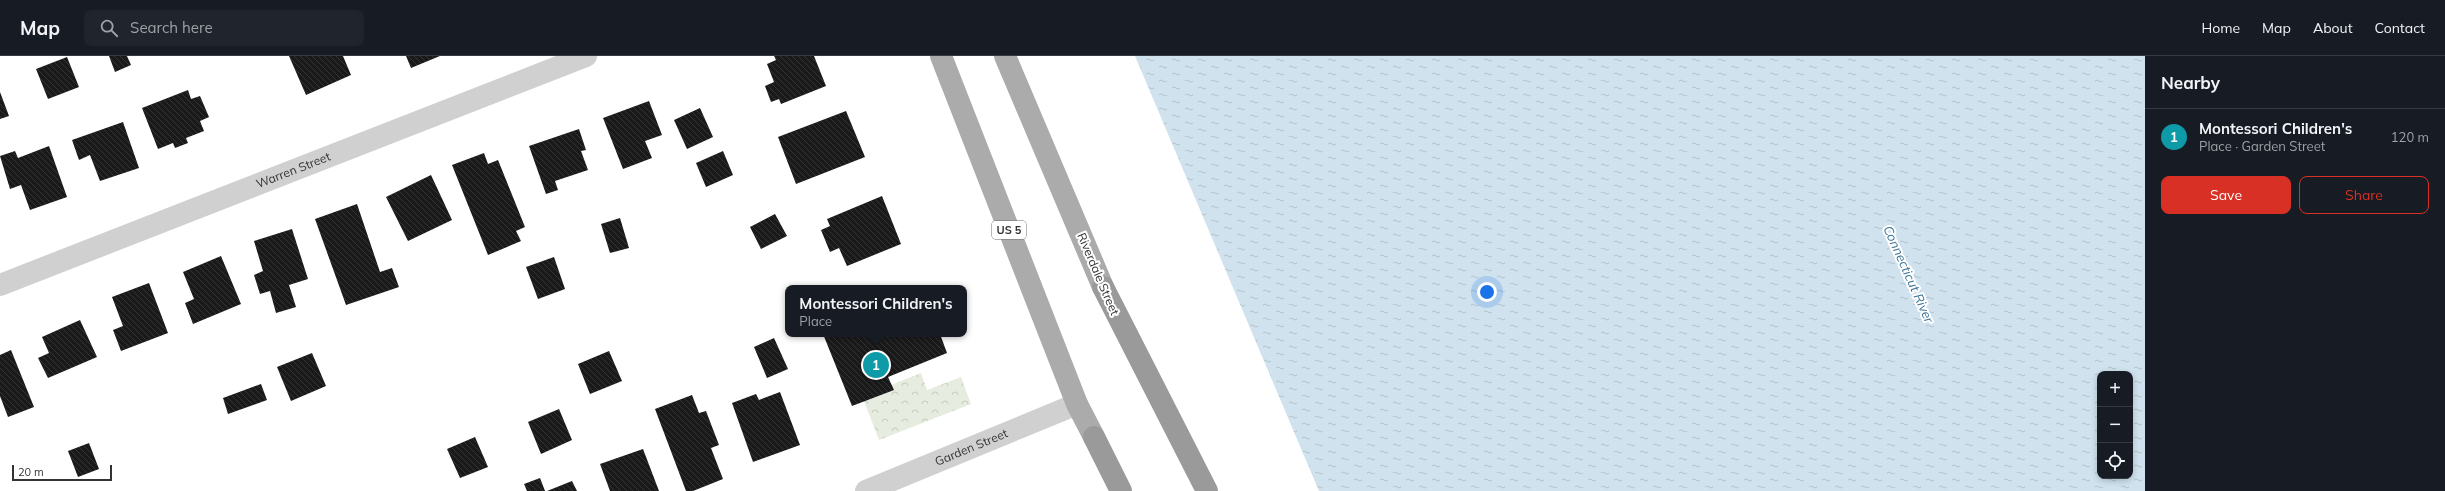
<!DOCTYPE html>
<meta charset="utf-8">
<style>
body{margin:0;font-family:Mulish,sans-serif;background:#20242c;color:#f1f3f6}
.controls{position:absolute;right:12px;bottom:12px;display:grid;overflow:hidden;border-radius:8px;box-shadow:0 2px 6px #0003}
.controls button{width:36px;height:36px;display:grid;place-items:center;padding:0;border:0;border-bottom:1px solid #363941;background:#171b24;color:#f1f3f6;font:20px sans-serif}
.scale{position:absolute;left:12px;bottom:10px;width:100px;box-sizing:border-box;padding-left:4px;border:2px solid #333;border-top:0;font-size:11px;line-height:14px;white-space:nowrap;color:#333;-webkit-text-stroke:3px #fff;paint-order:stroke}
.you{position:absolute;left:1487px;top:236px;width:14px;height:14px;margin:-10px;border:3px solid #fff;border-radius:50%;background:#1a73e8;box-shadow:0 0 0 6px #1a73e833}
.badge{display:grid;place-items:center;width:26px;height:26px;border-radius:50%;background:#d93025;color:#fff;font-size:13px;font-weight:700}
.pin{position:absolute;translate:-50% -50%;border:2px solid #fff;box-shadow:0 1px 4px #0006}
.popup{position:absolute;left:785px;top:229px;width:182px;height:52px;box-sizing:border-box;display:grid;place-content:center;border-radius:8px;background:#171b24;filter:drop-shadow(0 1px 3px #0005);font-size:13px;white-space:nowrap;color:#9ea1a6}
.popup b{font-size:15px;color:#f1f3f6}
.popup::after{content:'';position:absolute;left:50%;top:100%;margin-left:-8px;border:8px solid transparent;border-top-color:#171b24}
.list{margin:0;padding:0;list-style:none}
h2{display:flex;justify-content:space-between;align-items:center;height:52px;margin:0;padding:0 16px;font-size:17px}
h2 small{font-size:13px;font-weight:400;color:#9ea1a6}
.list li{display:grid;grid-template-columns:26px 1fr auto;gap:12px;align-items:center;box-sizing:border-box;height:56px;padding:0 16px;border-top:1px solid #363941}
.list b{display:block;font-size:15px;white-space:nowrap}
.list p{margin:0;font-size:13px;white-space:nowrap;color:#9ea1a6}
.list em{font-size:13px;font-style:normal;color:#9ea1a6}
.actions{display:flex;gap:8px;padding:12px 16px}
.actions a{flex:1;padding:9px 0;border:1px solid #d93025;border-radius:8px;text-align:center;font-size:14px;color:#d93025}
.actions .main{background:#d93025;color:#fff}
.icon{flex:none;width:22px;height:22px;fill:none;stroke:currentColor;stroke-width:2;stroke-linecap:round;stroke-linejoin:round}
.map{position:relative;flex:none;width:2145px;height:435px;overflow:hidden}
header{display:flex;align-items:center;gap:24px;box-sizing:border-box;height:56px;padding:0 20px;background:#171b24;border-bottom:1px solid #363941}
header strong{font-size:19px}
nav{display:flex;gap:22px;margin-inline-start:auto;font-size:14px}
.search{width:280px;height:36px;background:#20242c;display:flex;align-items:center;gap:10px;box-sizing:border-box;padding:0 14px;border-radius:8px;color:#9ea1a6;font-size:15px}
main{display:flex}
aside{flex:1;background:#171b24}
.map>svg:first-child{display:block}
.park{fill:url(#park-crowns)}
.water{fill:url(#water-ripples);fill-rule:evenodd}
.building{fill:url(#building-back-hatch)}
.lines{fill:none;stroke-linecap:round;stroke-linejoin:round}
.minor{stroke:#d0d0d0;stroke-width:22}
.primary{stroke:#ababab;stroke-width:22}
.motorway{stroke:#9a9a9a;stroke-width:22}
.labels{text-anchor:middle;stroke-width:4;stroke-linejoin:round;paint-order:stroke}
.shield{fill:#fff;stroke:#707070;stroke-width:1}
.shield-label{font-size:11px;font-weight:bold;fill:#333}
.street-label{font-size:12px;fill:#333;stroke:#fff}
.water-label{font-size:13px;font-style:italic;fill:#3f7597;stroke:#fff}
</style>
<header>
<strong>Map</strong>
<div class="search"><svg class="icon" aria-label="search" viewBox="0 0 24 24"><circle cx="10" cy="10" r="6"/><path d="M15 15l6 6"/></svg>Search here</div>
<nav><a>Home</a><a>Map</a><a>About</a><a>Contact</a></nav>
</header>
<main>
<div class="map">
<svg width="2145" height="435" viewBox="0 0 2145 435">
<defs>
<pattern id="park-crowns" width="20" height="18" patternUnits="userSpaceOnUse"><rect width="20" height="18" fill="#e6ecdf"/><path d="M2 6a3 3 0 1 1 6 0M12 15a3 3 0 1 1 6 0" fill="none" stroke="#c6cbc0"/></pattern>
<pattern id="water-ripples" width="26" height="14" patternUnits="userSpaceOnUse"><rect width="26" height="14" fill="#cfe2ee"/><path d="M2 4q2-2 4 0t4 0M15 11q2-2 4 0t4 0" fill="none" stroke="#b2c2cd"/></pattern>
<pattern id="building-back-hatch" width="6" height="6" patternUnits="userSpaceOnUse"><rect width="6" height="6" fill="#1a1a1a"/><path d="M-1 5l2 2M0 0l6 6M5-1l2 2" fill="none" stroke="#333"/></pattern>
</defs>
<rect width="100%" height="100%" fill="#fff"/>
<path class="park" d="M921 317 927 334 961 321 971 348 879 384 864 345 891 329Z"/>
<path class="water" d="M1135 0H2145V435H1319ZM2100 318H2130V420H2100Z"/>
<g class="building">
<path d="M109 0H127L131 9 115 16Z"/>
<path d="M289 0H343L351 19 306 39Z"/>
<path d="M406 0H440L411 12Z"/>
<path d="M774 0H814L826 30 781 48 779 43 771 46 765 30 774 26 767 8 776 4Z"/>
<path d="M67 1 79 31 48 43 36 13Z"/>
<path d="M188 34 191 43 200 40 209 61 200 65 204 75 186 82 188 87 175 92 173 87 158 93 142 52Z"/>
<path d="M0 36 9 60 0 63Z"/>
<path d="M649 45 662 79 645 85 652 102 623 113 603 62Z"/>
<path d="M700 52 713 81 687 93 674 64Z"/>
<path d="M846 55 865 101 796 128 778 81Z"/>
<path d="M123 66 139 112 100 125 90 99 79 104 72 84Z"/>
<path d="M579 73 586 94 581 95 588 114 555 125 558 134 546 138 529 90Z"/>
<path d="M49 90 67 141 30 154 21 129 10 133 0 100 15 95 18 102Z"/>
<path d="M723 95 733 119 706 131 696 107Z"/>
<path d="M484 97 488 108 498 104 525 171 516 175 521 185 488 199 452 109Z"/>
<path d="M431 119 452 164 408 185 386 141Z"/>
<path d="M882 140 901 188 847 210 839 192 830 196 821 174 830 170 827 163Z"/>
<path d="M357 148 380 216 392 212 399 231 346 249 315 163Z"/>
<path d="M775 158 787 180 761 193 750 171Z"/>
<path d="M620 162 629 192 610 197 601 168Z"/>
<path d="M292 173 308 223 289 229 296 251 276 257 270 235 260 238 254 219 263 215 254 185Z"/>
<path d="M221 200 241 248 193 268 185 247 194 243 183 216Z"/>
<path d="M554 201 565 233 538 243 526 211Z"/>
<path d="M149 227 168 277 121 295 113 274 123 270 112 241Z"/>
<path d="M80 264 97 301 48 322 38 302 49 297 42 281Z"/>
<path d="M823 278H940L947 297 888 321 894 334 852 350Z"/>
<path d="M774 282 788 313 767 322 754 291Z"/>
<path d="M11 294 34 351 8 361 0 340V299Z"/>
<path d="M609 295 622 325 590 338 578 308Z"/>
<path d="M312 297 326 330 291 345 277 311Z"/>
<path d="M261 328 267 344 228 358 223 342Z"/>
<path d="M780 336 800 389 753 406 732 347 756 338 759 344Z"/>
<path d="M692 339 699 357 706 355 719 389 711 392 723 423 693 435H686L655 353Z"/>
<path d="M559 353 572 384 541 398 528 366Z"/>
<path d="M475 381 488 411 460 422 447 393Z"/>
<path d="M89 387 99 413 78 421 68 395Z"/>
<path d="M643 393 659 435H610L600 408Z"/>
<path d="M540 422 545 435H527L524 428Z"/>
<path d="M572 425 577 435H547Z"/>
</g>
<g class="lines">
<g class="minor">
<path id="s1" d="M0 229 586 0"/>
<path id="s2" d="M866 435 1077 348"/>
</g>
<g class="primary">
<path d="M941 0 1077 348 1094 381"/>
<path d="M1005 0 1103 231"/>
</g>
<g class="motorway">
<path d="M1103 231 1207 435"/>
<path d="M1094 381 1121 435"/>
</g>
</g>
<g class="labels">
<rect class="shield" x="992" y="165" width="34" height="18" rx="3"/>
<g class="shield-label">
<text x="1009" y="178">US 5</text>
</g>
<g class="street-label">
<text dy="4" stroke="none"><textPath href="#s1" startOffset="315">Warren Street</textPath></text>
<text transform="translate(1098 218) rotate(67)" y="4">Riverdale Street</text>
<text dy="4" stroke="none"><textPath href="#s2" startOffset="114">Garden Street</textPath></text>
</g>
<g class="water-label">
<text transform="translate(1909 218) rotate(66)" y="5">Connecticut River</text>
</g>
</g>
</svg>
<div class="controls">
<button>+</button>
<button>−</button>
<button><svg class="icon" aria-label="locate" viewBox="0 0 24 24"><circle cx="12" cy="12" r="6"/><path d="M12 2v4M12 18v4M2 12h4M18 12h4"/></svg></button>
</div>
<div class="scale">20 m</div>
<div class="you"></div>
<div class="pin badge" style="left:876px;top:309px;background:#0f9aa8">1</div>
<div class="popup"><b>Montessori Children's</b>Place</div>
</div>
<aside>
<h2>Nearby<small></small></h2>
<ul class="list">
<li><span class="badge" style="background:#0f9aa8">1</span><div><b>Montessori Children's</b><p>Place · Garden Street</p></div><em>120 m</em></li>
</ul>
<div class="actions"><a class="main">Save</a><a>Share</a></div>
</aside>
</main>
